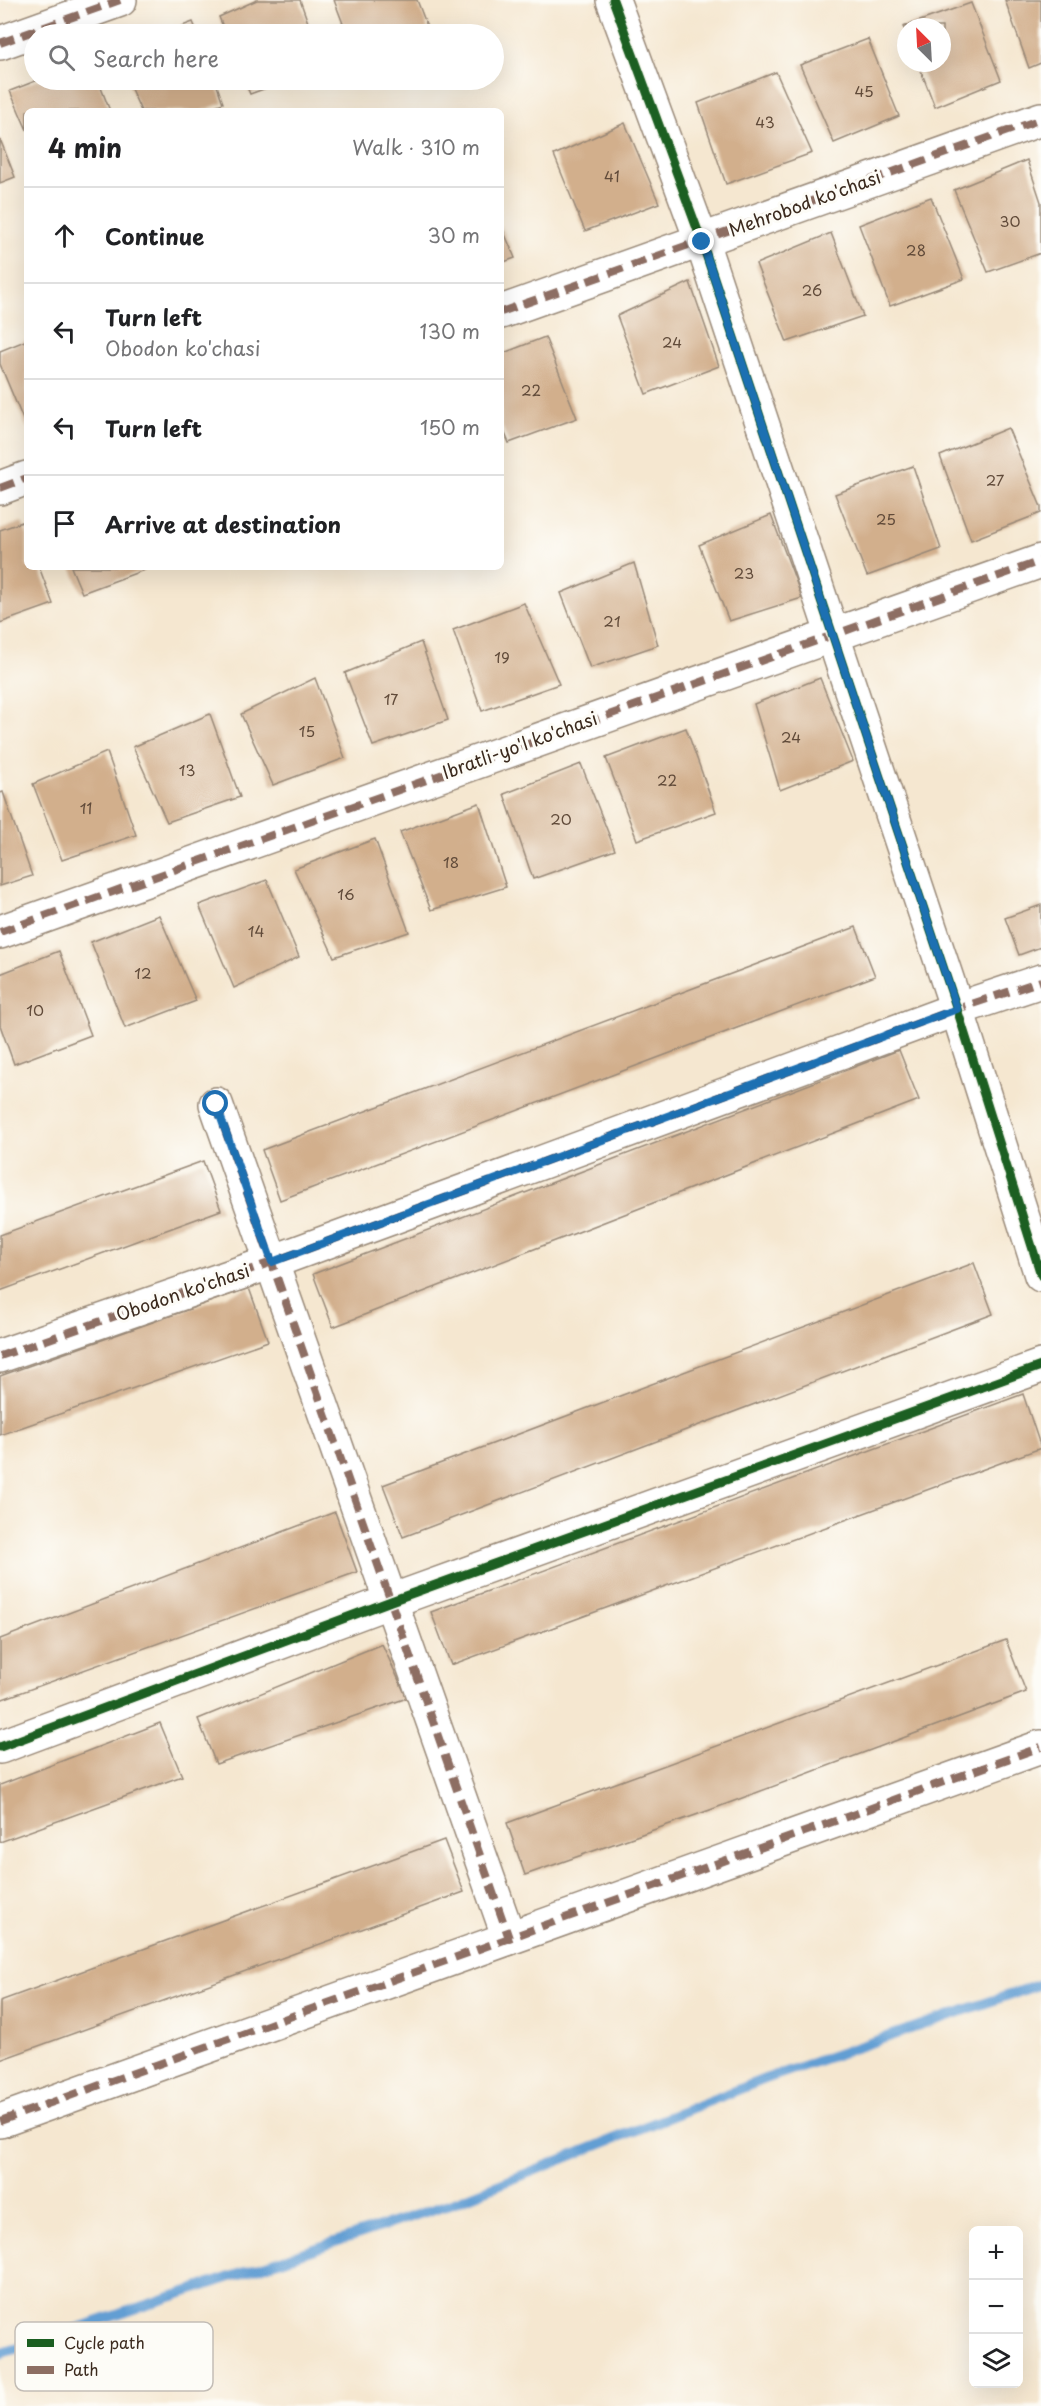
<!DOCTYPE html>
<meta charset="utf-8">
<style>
body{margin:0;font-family:"Playpen Sans",sans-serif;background:#f2f2f2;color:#202124}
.controls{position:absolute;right:18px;bottom:18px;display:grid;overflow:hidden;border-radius:9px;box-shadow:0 6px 24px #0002}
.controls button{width:54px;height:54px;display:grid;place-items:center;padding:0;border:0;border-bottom:2px solid #e0e0e0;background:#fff;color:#202124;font:30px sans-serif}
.compass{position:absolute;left:897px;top:18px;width:54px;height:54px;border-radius:50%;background:#fff;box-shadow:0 6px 24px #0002;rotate:336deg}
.stop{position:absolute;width:18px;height:18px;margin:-14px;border:4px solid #1f6fb2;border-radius:50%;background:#fff}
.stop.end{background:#1f6fb2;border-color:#fff;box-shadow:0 2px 6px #0008}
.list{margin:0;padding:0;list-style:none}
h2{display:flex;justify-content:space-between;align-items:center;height:78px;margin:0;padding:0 24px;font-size:26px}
h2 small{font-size:20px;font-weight:400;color:#757577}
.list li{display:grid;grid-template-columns:39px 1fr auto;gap:18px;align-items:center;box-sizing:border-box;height:96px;padding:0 24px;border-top:2px solid #e0e0e0}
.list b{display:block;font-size:22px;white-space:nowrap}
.list p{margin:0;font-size:20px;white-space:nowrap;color:#757577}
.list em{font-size:20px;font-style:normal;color:#757577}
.icon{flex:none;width:33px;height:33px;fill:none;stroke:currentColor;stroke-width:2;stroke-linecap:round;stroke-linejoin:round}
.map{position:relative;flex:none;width:1041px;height:2406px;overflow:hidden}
.search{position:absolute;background:#fff;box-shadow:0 6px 24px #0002;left:24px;top:24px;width:480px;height:66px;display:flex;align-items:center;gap:15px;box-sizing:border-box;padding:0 21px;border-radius:33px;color:#757577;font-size:22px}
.panel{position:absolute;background:#fff;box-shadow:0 6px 24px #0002;left:24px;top:108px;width:480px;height:462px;border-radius:9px}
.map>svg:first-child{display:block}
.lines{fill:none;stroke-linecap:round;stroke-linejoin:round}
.stream{stroke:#629ed3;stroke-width:10}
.building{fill:#d2af8c}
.street-casing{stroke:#988877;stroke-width:36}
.street{stroke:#fff;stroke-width:33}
.quiet{stroke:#8d6e63;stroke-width:8;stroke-dasharray:15 8;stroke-linecap:butt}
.cycleway-casing{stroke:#fdfcf7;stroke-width:13}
.cycleway{stroke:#1b5e20;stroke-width:9}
.route{stroke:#1f6fb2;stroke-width:8}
.labels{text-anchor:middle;stroke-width:6;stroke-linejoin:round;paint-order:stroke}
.number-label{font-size:15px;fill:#614b3a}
.street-label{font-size:18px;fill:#3b2a1e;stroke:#fdfcf7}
.key{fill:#fdfcf7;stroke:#c3bdb6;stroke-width:1.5}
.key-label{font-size:16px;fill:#3b2a1e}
</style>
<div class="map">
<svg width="1041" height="2406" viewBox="0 0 1041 2406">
<rect width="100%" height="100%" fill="#fdfcf7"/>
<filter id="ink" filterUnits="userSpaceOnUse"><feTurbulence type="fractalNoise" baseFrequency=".0167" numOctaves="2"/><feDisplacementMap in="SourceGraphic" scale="12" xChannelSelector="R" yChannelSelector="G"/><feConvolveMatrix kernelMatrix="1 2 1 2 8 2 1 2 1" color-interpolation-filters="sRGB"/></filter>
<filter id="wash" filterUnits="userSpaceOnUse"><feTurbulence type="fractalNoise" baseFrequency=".008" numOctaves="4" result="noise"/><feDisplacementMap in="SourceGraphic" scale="24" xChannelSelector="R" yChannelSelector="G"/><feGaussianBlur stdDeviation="1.35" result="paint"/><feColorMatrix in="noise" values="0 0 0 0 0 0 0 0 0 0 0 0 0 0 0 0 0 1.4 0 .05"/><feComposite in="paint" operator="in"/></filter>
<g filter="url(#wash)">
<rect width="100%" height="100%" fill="#f5e7d0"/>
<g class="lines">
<path class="stream" d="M0 2354 455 2202 765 2079 1041 1984"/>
</g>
<g id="blocks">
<g class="building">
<path d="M257 0H300L312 34H226L219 17Z"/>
<path d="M334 0H417L428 29 414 34H347Z"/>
<path d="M1005 0H1041V63L1029 68Z"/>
<path d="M971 3 1001 80 935 107 918 63H942V27H906V32L903 27Z"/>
<path d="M193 22 198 34H161Z"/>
<path d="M868 39 899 116 834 143 800 65Z"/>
<path d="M776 72 812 153 726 184 698 103Z"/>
<path d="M38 80H98L110 111H27V130L10 91Z"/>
<path d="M127 80H215L223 103 201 111H141Z"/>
<path d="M244 80H288L250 94Z"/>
<path d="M625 123 659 203 585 231 554 155Z"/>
<path d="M0 139 15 177 0 183Z"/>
<path d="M1027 160 1041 202V253L988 272 954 190Z"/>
<path d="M931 197 964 279 890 306 859 225Z"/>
<path d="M501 225 515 258 501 263Z"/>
<path d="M831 233 863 316 787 342 756 264Z"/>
<path d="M690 282 719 366 646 394 617 316Z"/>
<path d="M545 337 577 418 509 443 501 424V354Z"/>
<path d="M27 340V429L0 364V351Z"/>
<path d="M1008 428 1041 507V513L971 540 940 456Z"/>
<path d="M913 466 941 549 867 576 835 494Z"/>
<path d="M771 515 802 598 729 621 699 545Z"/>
<path d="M22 522 27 535V567H39L53 604 0 623V530Z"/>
<path d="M634 563 658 645 590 668 561 593Z"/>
<path d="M71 567H152L82 593Z"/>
<path d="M524 603 559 684 482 711 453 630Z"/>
<path d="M421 642 448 720 373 746 345 673Z"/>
<path d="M315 678 345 758 273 785 241 714Z"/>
<path d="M820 678 853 761 780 790 754 704Z"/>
<path d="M210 714 240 797 167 822 133 747Z"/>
<path d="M686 728 716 812 637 840 606 758Z"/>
<path d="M107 752 136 835 62 860 33 784Z"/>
<path d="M581 764 615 850 533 879 504 794Z"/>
<path d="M3 792 32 876 0 886V793Z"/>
<path d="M479 803 506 887 431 910 400 832Z"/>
<path d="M375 839 409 932 334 957 294 869Z"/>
<path d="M267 880 299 957 234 988 199 905Z"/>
<path d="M1041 905V947L1019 955 1005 918Z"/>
<path d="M159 915 196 1001 125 1028 91 942Z"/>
<path d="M856 927 875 976 280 1200 262 1150Z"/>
<path d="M59 951 91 1035 14 1064 0 1025V974Z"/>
<path d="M899 1050 919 1100 333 1327 313 1274Z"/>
<path d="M203 1161 221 1210 0 1291V1235Z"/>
<path d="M974 1263 993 1314 403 1537 383 1485Z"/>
<path d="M249 1288 268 1341 0 1435V1376Z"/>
<path d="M1023 1394 1041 1448 451 1665 431 1612Z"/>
<path d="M335 1512 357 1572 0 1700V1639Z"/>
<path d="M1006 1640 1026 1692 710 1810 525 1875 507 1823Z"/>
<path d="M382 1644 407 1698 216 1764 198 1719Z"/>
<path d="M160 1723 182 1776 0 1842V1785Z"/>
<path d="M444 1840 464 1892 0 2060V2001Z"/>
</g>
</g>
</g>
<g filter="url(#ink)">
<use href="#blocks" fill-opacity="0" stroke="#988877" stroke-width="1.5"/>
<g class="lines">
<g class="street-casing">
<g id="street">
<path d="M613 0 702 242 957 1009 1041 1275"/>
<path d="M0 43 120 0"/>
<path d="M501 312 1041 119"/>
<path d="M0 488 27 478"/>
<path d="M0 932 1041 561"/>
<path d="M216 1104 509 1938"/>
<path d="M0 1356 272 1262 957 1009 1041 981"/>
<path d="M0 1747 391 1601 1041 1366"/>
<path d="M0 2121 1041 1747"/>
</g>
</g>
<use href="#street" class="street"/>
<g class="quiet">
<path d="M0 43 120 0"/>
<path d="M501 312 1041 119"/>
<path d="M0 488 27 478"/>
<path d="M0 932 1041 561"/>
<path d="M216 1104 509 1938"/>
<path d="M0 1356 272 1262 957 1009 1041 981"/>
<path d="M0 2121 1041 1747"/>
</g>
<g class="cycleway-casing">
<g id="cycleway">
<path d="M613 0 702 242 957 1009 1041 1275"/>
<path d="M0 1747 391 1601 1041 1366"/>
</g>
</g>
<use href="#cycleway" class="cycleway"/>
</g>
</g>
<g class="lines" filter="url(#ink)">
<path class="route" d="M216 1104 272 1262 957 1009 702 242"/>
</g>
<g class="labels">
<g class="number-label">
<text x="864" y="97">45</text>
<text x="765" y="128">43</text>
<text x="612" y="182">41</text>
<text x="1010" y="227">30</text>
<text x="916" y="256">28</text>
<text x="812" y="296">26</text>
<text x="672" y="348">24</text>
<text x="531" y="396">22</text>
<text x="995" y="486">27</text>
<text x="886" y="525">25</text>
<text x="744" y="579">23</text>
<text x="612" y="627">21</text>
<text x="502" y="663">19</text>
<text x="391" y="705">17</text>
<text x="307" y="737">15</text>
<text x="791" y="743">24</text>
<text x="187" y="776">13</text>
<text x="667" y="786">22</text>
<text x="86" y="814">11</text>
<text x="561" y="825">20</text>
<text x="451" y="868">18</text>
<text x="346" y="900">16</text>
<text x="256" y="937">14</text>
<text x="143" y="979">12</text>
<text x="35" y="1016">10</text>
</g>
<g class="street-label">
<text transform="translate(805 204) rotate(-20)" y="6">Mehrobod ko'chasi</text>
<text transform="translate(520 746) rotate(-20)" y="6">Ibratli-yo'l ko'chasi</text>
<text transform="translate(183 1293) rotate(-19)" y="6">Obodon ko'chasi</text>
</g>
</g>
<rect x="15" y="2322" width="198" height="69" rx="9" class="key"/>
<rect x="27" y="2339" width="27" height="8" fill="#1b5e20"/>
<rect x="27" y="2366" width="27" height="8" fill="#8d6e63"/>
<g class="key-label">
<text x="64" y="2349">Cycle path</text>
<text x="64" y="2376">Path</text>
</g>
</svg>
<div class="controls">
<button>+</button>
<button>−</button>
<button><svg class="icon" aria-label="layers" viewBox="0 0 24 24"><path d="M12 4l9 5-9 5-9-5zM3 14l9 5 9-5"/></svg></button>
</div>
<svg class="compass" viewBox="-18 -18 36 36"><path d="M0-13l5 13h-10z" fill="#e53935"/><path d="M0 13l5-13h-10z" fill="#757577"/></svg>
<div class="stop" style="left:216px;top:1104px"></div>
<div class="stop end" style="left:702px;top:242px"></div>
<div class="search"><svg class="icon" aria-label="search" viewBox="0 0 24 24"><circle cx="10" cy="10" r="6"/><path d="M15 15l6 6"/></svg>Search here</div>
<section class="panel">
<h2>4 min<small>Walk · 310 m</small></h2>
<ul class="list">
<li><svg class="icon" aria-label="ahead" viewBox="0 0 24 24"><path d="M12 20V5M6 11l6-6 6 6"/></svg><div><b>Continue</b></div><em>30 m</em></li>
<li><svg class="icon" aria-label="left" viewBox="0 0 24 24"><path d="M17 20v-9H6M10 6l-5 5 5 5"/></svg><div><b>Turn left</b><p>Obodon ko'chasi</p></div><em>130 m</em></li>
<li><svg class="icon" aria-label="left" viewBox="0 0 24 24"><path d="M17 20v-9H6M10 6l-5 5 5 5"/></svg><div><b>Turn left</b></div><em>150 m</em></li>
<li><svg class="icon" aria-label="arrive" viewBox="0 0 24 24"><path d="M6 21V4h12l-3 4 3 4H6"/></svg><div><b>Arrive at destination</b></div></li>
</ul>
</section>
</div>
